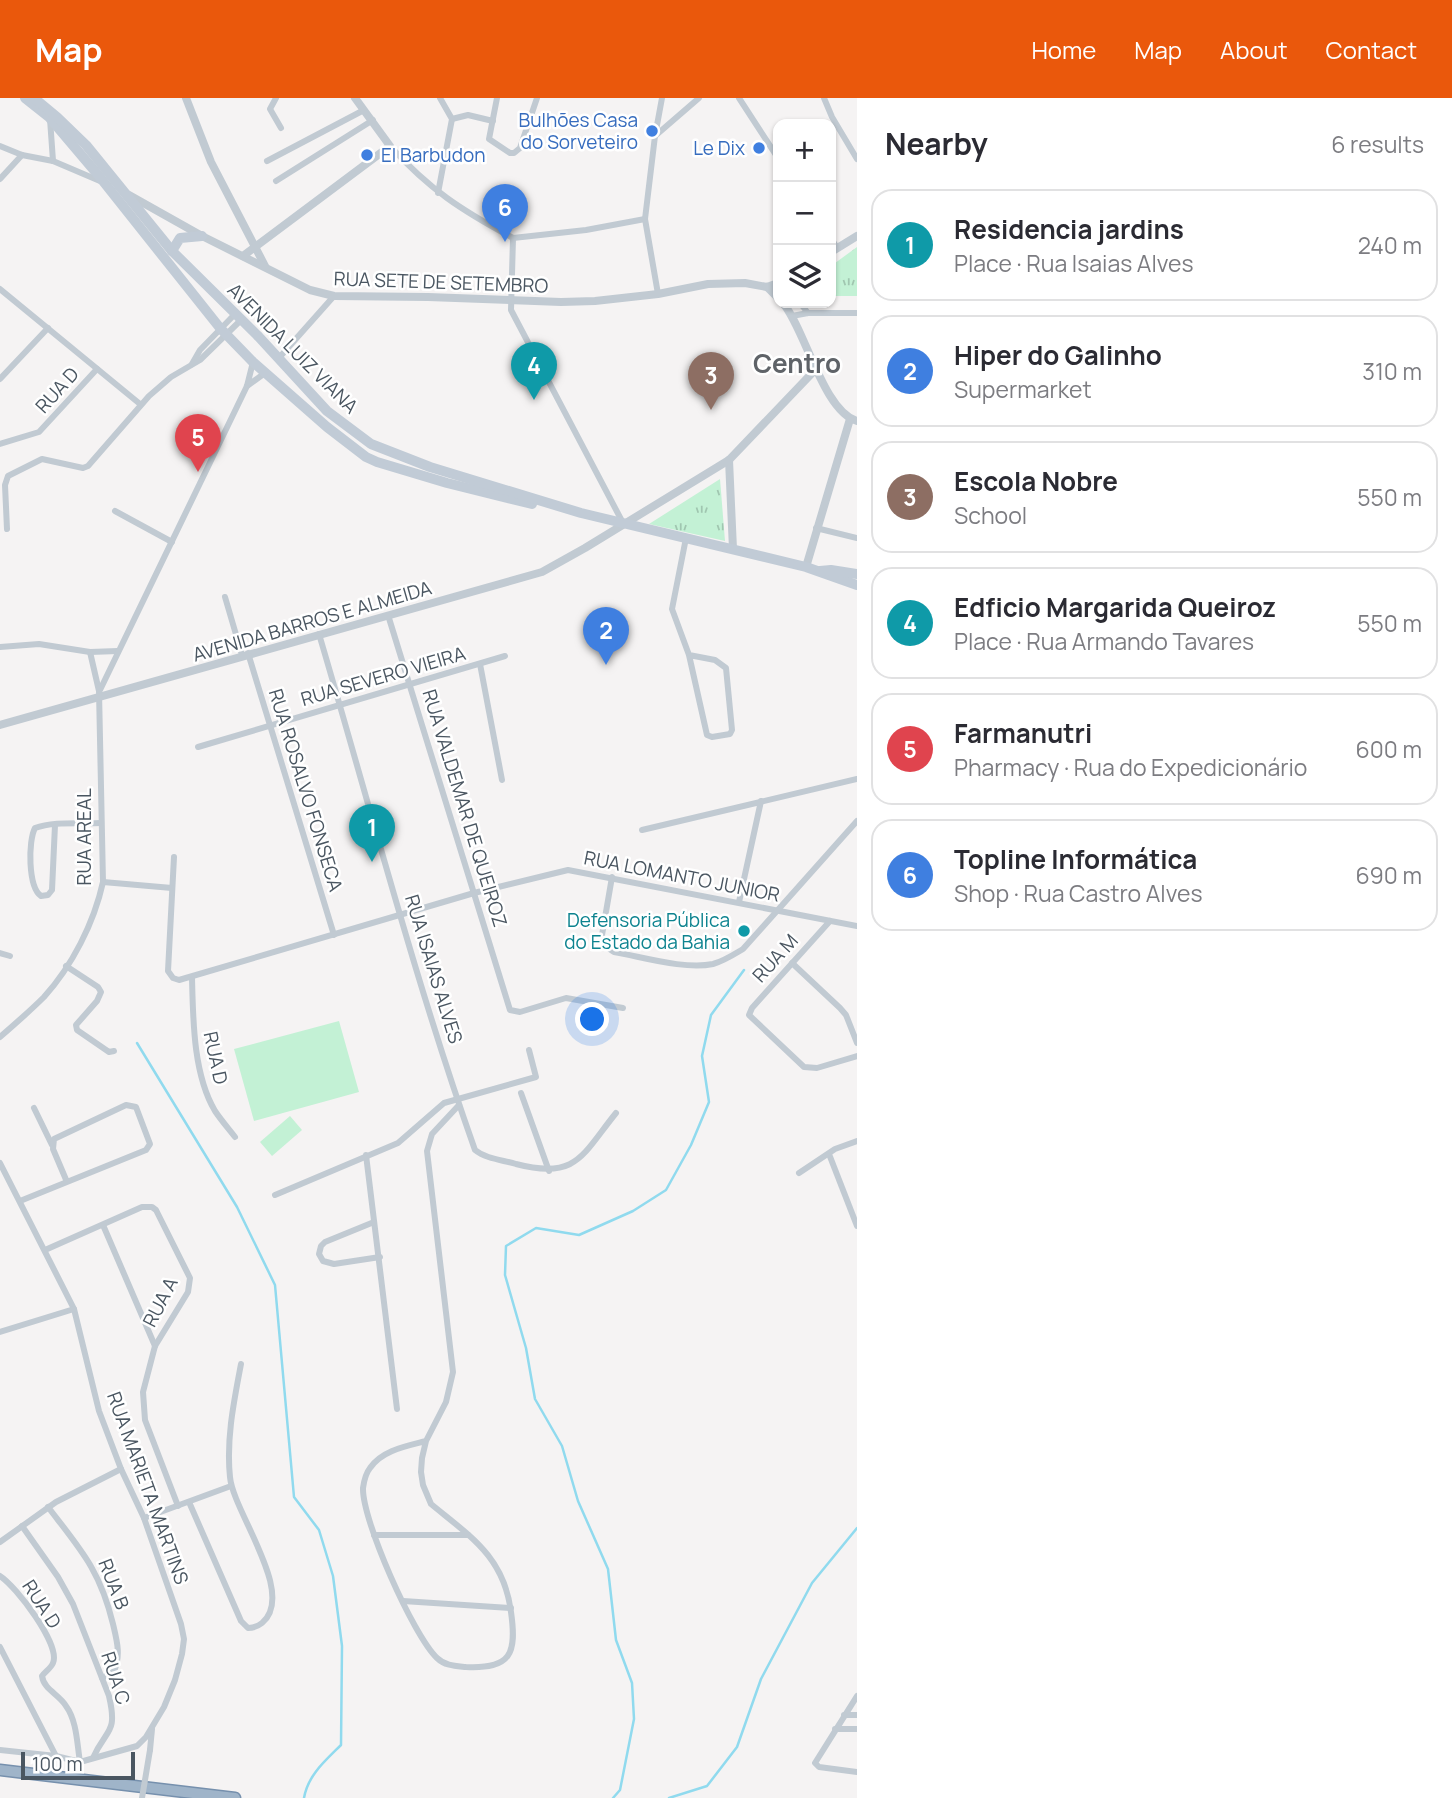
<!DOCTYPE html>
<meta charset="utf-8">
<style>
body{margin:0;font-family:Manrope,sans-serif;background:#f7f7f7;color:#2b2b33}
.controls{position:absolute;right:21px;top:21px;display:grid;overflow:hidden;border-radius:14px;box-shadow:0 2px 5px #0004}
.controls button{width:63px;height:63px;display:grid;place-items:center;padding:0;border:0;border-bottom:2px solid #e1e1e2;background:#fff;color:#2b2b33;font:35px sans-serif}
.scale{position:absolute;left:21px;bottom:18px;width:114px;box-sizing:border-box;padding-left:7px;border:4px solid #4a5661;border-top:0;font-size:19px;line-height:24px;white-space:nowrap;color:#4a5661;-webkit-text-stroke:5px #fff;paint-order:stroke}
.you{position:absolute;left:593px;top:922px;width:24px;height:24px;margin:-18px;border:5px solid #fff;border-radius:50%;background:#1a73e8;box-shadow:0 0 0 10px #1a73e833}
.badge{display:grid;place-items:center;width:46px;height:46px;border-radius:50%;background:#ea580c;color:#fff;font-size:23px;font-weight:700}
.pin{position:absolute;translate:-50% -58px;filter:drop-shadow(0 2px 4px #0008)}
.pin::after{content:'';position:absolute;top:37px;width:24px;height:21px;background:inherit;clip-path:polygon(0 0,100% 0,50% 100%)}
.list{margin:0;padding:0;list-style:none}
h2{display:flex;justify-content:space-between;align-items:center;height:91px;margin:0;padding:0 28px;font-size:30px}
h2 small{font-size:23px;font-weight:400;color:#7c7c81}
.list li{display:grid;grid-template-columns:46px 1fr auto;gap:21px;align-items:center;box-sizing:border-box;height:112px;margin:0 14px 14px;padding:0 14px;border:2px solid #e1e1e2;border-radius:21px}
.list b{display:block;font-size:26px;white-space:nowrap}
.list p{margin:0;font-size:23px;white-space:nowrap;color:#7c7c81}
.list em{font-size:23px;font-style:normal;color:#7c7c81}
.icon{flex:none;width:38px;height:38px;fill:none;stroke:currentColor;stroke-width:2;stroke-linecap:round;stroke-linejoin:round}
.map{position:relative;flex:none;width:857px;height:1700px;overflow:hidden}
header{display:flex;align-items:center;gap:42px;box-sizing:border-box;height:98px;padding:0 35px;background:#ea580c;color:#fff}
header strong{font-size:33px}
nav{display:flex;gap:38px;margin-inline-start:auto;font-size:24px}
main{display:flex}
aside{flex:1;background:#fff}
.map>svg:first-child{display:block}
.grass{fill:url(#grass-tufts)}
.garden{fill:#c3f1d5}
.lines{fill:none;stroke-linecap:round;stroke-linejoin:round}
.stream{stroke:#90daee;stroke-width:2.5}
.trunk-casing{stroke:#7690ad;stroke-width:13}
.minor{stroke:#c1cad2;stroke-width:6}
.tertiary{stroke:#c1cad2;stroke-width:8}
.secondary{stroke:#c1cbd6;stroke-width:10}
.trunk{stroke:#9fb4c9;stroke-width:10}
.minor-bridge{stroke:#c1cad2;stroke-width:6}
.shop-dot{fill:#3f7fe0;stroke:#fff;stroke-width:2.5}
.culture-dot{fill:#0f9aa8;stroke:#fff;stroke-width:2.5}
.labels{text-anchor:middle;stroke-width:5;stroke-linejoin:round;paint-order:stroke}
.shop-label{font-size:19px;fill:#366cbe;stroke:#fff;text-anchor:end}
.street-label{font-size:19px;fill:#4a5661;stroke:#fff}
.culture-label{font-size:19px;fill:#0d838f;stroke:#fff;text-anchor:end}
.district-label{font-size:26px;font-weight:bold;fill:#5f6368;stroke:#fff}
</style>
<header>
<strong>Map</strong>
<nav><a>Home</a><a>Map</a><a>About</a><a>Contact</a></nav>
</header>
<main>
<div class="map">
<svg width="857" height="1700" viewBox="0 0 857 1700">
<defs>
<pattern id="grass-tufts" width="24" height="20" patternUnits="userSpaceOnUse" patternTransform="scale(1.75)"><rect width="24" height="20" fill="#c3f1d5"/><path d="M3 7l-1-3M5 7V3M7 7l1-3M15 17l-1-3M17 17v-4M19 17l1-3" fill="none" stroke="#a0c6b0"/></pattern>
</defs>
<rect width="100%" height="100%" fill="#f5f3f3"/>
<g class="grass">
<path d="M857 149V198H835L831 201V168Z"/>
<path d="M720 381 725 443 649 426Z"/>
</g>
<g class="garden">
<path d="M339 923 359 994 254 1023 234 951Z"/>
<path d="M290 1018 302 1032 272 1058 260 1044Z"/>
</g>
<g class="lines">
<g class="stream">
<path d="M137 945 237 1109 275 1187 294 1399 319 1432 333 1478 342 1548 341 1647C325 1663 308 1677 304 1700"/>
<path d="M613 1700 620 1692 634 1621 632 1585 616 1542 608 1471 578 1403 562 1348 535 1301 526 1250 505 1177 506 1148 536 1130 579 1137 633 1113 666 1092 691 1047 709 1004 702 958 711 917 744 872"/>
<path d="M669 1700 707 1688 737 1649 761 1581 812 1485 857 1430"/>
</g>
<g class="trunk-casing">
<path id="trunk" d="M0 1672 235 1700"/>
</g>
<g class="minor">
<path d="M276 0 270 11 281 30"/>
<path d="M497 0 489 41 510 55H514L520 50 537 0"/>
<path d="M739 0 778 60"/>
<path d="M824 0 832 19 857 61"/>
<path d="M50 21 53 63"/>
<path d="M452 21 468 17 493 23"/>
<path d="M655 38 662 0"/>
<path d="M0 48 22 57 53 63 100 83"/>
<path d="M390 48C430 92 461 112 513 140"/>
<path d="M267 63 364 12"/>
<path d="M0 81 22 57"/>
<path d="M276 83 373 22"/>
<path d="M438 95 452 21 440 0"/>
<path d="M513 140 511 212 623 425"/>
<path d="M513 140 586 132 645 121"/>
<path d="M831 140 837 150"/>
<path d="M0 191 140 306"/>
<path d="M658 196 645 121 655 38 699 0"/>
<path d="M800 205 808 215"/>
<path d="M792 218 808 215H857"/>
<path d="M278 261 334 198"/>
<path d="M192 266 200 252 235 216"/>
<path d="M0 281 48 230"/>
<path d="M247 288 265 275"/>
<path d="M0 346 39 334 97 271"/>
<path d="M115 413 172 444"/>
<path d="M816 430 857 440"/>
<path d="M7 431 5 387 8 378 42 361 83 370 88 368 149 298 171 279 200 262 241 222"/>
<path d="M686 440 672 511 689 557 707 637 712 639 730 636 732 632 726 570 715 562 689 557"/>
<path d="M225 499 242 557"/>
<path d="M388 517 510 912 520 914 566 900 623 910"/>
<path d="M319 536C370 708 415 883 475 1052 486 1061 503 1062 516 1066 577 1082 582 1057 616 1015"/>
<path d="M0 549 39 546 90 554 118 553"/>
<path d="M248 555 334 837"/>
<path d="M480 566 502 682"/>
<path d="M100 592 247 288 253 264"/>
<path d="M198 649 505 558"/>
<path d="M55 727 52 792 48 797 41 798C28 789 28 743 35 730 53 723 80 726 100 725"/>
<path d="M642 732 857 681"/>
<path d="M174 759 168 873 173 880 179 882 474 795 568 772 857 828"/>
<path d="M612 779 602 837C603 846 606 849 614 854 643 859 685 872 713 866 724 863 733 857 743 851L857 723"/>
<path d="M103 784 172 790"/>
<path d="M739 804 761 703"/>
<path d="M830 823 752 910 749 917 804 969 817 970 857 958"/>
<path d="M0 855 10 858"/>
<path d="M792 865 840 910 846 917 857 945"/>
<path d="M66 868 98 889 101 894 97 903 76 927 77 932 109 954 114 953"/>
<path d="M192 879C193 920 193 976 215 1013 221 1022 228 1030 235 1039"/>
<path d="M0 939C15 926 30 913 44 899 72 868 94 825 103 784L99 593 90 554"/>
<path d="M521 995 549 1073"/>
<path d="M34 1010 52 1047"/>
<path d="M829 1056 857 1128"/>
<path d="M366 1057 397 1311"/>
<path d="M0 1065 74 1211 99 1313 121 1371 144 1420 181 1526 184 1541 182 1556 175 1582 164 1609 146 1639 137 1648 80 1664 56 1658 0 1652"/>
<path d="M799 1075 835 1051 857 1043"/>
<path d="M275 1097 398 1045 444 1005 536 979 529 952"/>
<path d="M20 1103 146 1052 150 1046 136 1009 126 1007 54 1041 53 1051 67 1084"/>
<path d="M374 1124 325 1144 321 1148 319 1156 323 1163 334 1166 380 1159"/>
<path d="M103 1127 155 1248"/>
<path d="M45 1152 142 1109H152L156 1112 190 1180 188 1194 155 1248 143 1294 145 1322 178 1408"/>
<path d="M0 1234 74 1211"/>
<path d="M426 1343C407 1348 382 1352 370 1370 366 1375 364 1383 363 1390 362 1422 413 1537 437 1560 445 1568 456 1568 466 1569 511 1571 517 1556 511 1514 504 1459 471 1439 431 1406L423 1387 421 1374 422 1360 426 1343 446 1304 453 1274 427 1053 432 1036 459 1007"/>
<path d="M189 1404 241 1523 248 1530C254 1530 257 1529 262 1525 297 1496 233 1414 230 1379 226 1341 234 1303 241 1266"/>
<path d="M48 1409C81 1452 100 1472 113 1526 117 1543 121 1557 114 1573L102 1580"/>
<path d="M144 1420 231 1388"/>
<path d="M22 1428 58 1479 73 1506 109 1598C118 1637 106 1630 93 1660"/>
<path d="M374 1437H468"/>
<path d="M0 1444 56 1404 121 1371"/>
<path d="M0 1478C16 1488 61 1547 53 1565 51 1570 45 1574 42 1578 44 1592 59 1596 66 1608 77 1623 77 1646 80 1664"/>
<path d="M403 1503 511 1510"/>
<path d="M0 1549 56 1658"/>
<path d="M857 1598 815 1665 819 1669 857 1674"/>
<path d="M844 1617H857"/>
<path d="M835 1631H857"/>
<path d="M150 1652 152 1631"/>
</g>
<g class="tertiary">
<path d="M186 0 211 64 265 168"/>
<path d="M129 97 202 138 310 192 334 198 428 199 561 204 595 203 658 196 708 186 745 185 767 189 778 185"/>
<path d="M831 154 857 138"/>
<path d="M243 158 390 48 355 0"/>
<path d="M767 189 778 200"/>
<path d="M783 205C806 233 823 313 857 323"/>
<path d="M729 362 733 451"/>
<path d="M806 469 850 321"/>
<path d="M0 627 542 474 585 450 729 362 816 271"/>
</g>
<g class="secondary">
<path d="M25 0 49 19 99 78 220 230 253 264 327 329 366 359 377 364 447 385 532 406"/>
<path d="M34 0 57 19 86 47 172 153 257 237 327 313 371 346 430 369 581 415 806 469 857 487"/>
<path d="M172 153 180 140 202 138"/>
<path d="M820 473 831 472 857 476"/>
</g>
<use href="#trunk" class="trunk"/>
<path class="minor-bridge" d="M142 1700 150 1652"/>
</g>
<g class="shop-dot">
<circle cx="652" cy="33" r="7"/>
<circle cx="759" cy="50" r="7"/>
<circle cx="367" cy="57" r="7"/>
</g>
<circle class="culture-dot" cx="744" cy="833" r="7"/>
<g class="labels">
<g class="shop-label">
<text x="638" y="29">Bulhões Casa<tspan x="638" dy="22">do Sorveteiro</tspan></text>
<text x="745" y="57">Le Dix</text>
<text x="381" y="64" text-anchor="start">El Barbudon</text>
</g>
<g class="street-label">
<text transform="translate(441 184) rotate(2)" y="7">RUA SETE DE SETEMBRO</text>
<text transform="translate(293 250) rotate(45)" y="7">AVENIDA LUIZ VIANA</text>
<text transform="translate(57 292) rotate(-48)" y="7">RUA D</text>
<text transform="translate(312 523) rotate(-16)" y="7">AVENIDA BARROS E ALMEIDA</text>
<text transform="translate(383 578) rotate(-16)" y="7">RUA SEVERO VIEIRA</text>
<text transform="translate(306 692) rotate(73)" y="7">RUA ROSALVO FONSECA</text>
<text transform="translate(465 710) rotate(73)" y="7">RUA VALDEMAR DE QUEIROZ</text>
<text transform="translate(84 739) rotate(-90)" y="7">RUA AREAL</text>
<text transform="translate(682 778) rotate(11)" y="7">RUA LOMANTO JUNIOR</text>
<text transform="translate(775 860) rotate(-48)" y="7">RUA M</text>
<text transform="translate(434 871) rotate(73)" y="7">RUA ISAIAS ALVES</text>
<text transform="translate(216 960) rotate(78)" y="7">RUA D</text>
<text transform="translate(160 1204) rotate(-63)" y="7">RUA A</text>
<text transform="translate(148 1390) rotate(70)" y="7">RUA MARIETA MARTINS</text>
<text transform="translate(114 1486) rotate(69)" y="7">RUA B</text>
<text transform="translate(42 1506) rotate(57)" y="7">RUA D</text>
<text transform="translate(116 1580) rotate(72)" y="7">RUA C</text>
</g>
<g class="culture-label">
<text x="730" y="829">Defensoria Pública<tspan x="730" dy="22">do Estado da Bahia</tspan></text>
</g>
<g class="district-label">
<text x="797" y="275">Centro</text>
</g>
</g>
</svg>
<div class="controls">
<button>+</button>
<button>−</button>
<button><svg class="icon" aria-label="layers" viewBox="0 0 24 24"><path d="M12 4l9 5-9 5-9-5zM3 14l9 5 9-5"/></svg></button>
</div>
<div class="scale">100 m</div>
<div class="you"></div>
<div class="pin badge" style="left:372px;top:764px;background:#0f9aa8">1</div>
<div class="pin badge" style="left:606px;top:567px;background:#3f7fe0">2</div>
<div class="pin badge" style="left:711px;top:312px;background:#8d6e63">3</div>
<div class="pin badge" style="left:534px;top:302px;background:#0f9aa8">4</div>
<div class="pin badge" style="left:198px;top:374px;background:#e0444e">5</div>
<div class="pin badge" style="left:505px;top:144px;background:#3f7fe0">6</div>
</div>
<aside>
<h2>Nearby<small>6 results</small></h2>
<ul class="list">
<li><span class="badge" style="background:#0f9aa8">1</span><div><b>Residencia jardins</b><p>Place · Rua Isaias Alves</p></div><em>240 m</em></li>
<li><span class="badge" style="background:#3f7fe0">2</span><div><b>Hiper do Galinho</b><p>Supermarket</p></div><em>310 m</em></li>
<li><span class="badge" style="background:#8d6e63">3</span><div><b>Escola Nobre</b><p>School</p></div><em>550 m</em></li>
<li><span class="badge" style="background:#0f9aa8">4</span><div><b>Edficio Margarida Queiroz</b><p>Place · Rua Armando Tavares</p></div><em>550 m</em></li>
<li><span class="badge" style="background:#e0444e">5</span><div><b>Farmanutri</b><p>Pharmacy · Rua do Expedicionário</p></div><em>600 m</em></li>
<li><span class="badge" style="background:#3f7fe0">6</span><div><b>Topline Informática</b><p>Shop · Rua Castro Alves</p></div><em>690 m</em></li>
</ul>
</aside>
</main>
